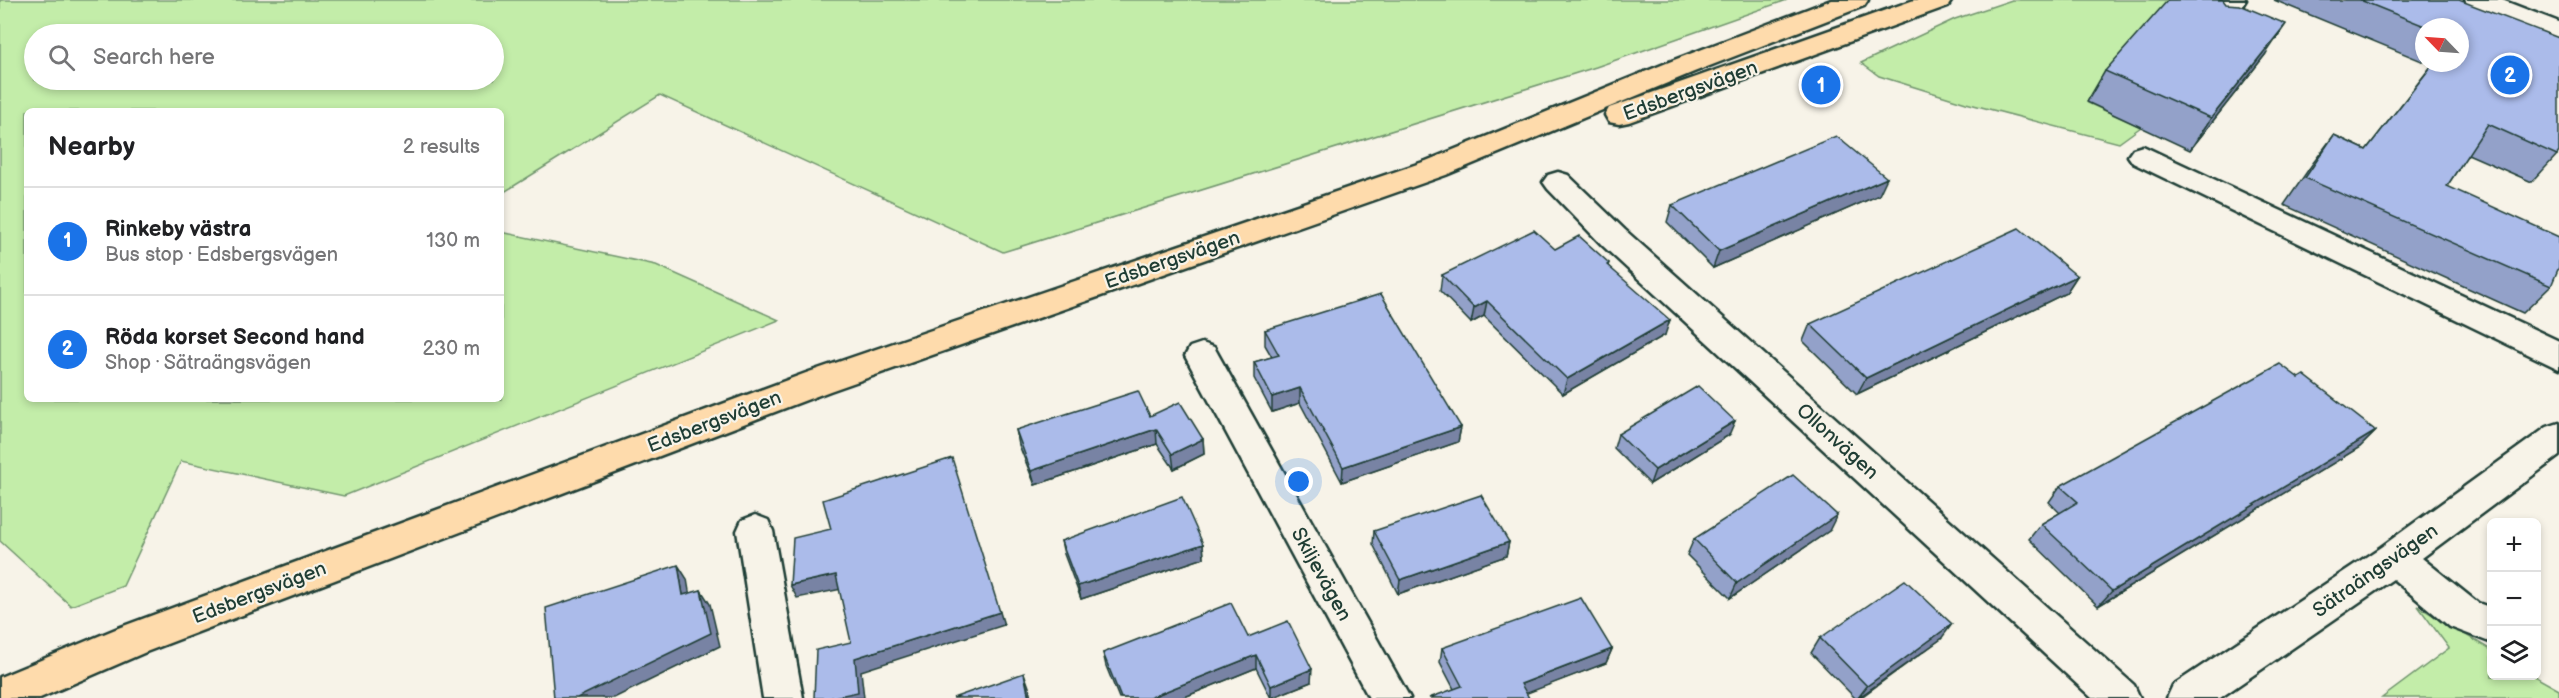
<!DOCTYPE html>
<meta charset="utf-8">
<style>
body{margin:0;font-family:"Balsamiq Sans",sans-serif;background:#f2f2f2;color:#202124}
.controls{position:absolute;right:18px;bottom:18px;display:grid;overflow:hidden;border-radius:9px;box-shadow:0 3px 9px #0003}
.controls button{width:54px;height:54px;display:grid;place-items:center;padding:0;border:0;border-bottom:2px solid #e0e0e0;background:#fff;color:#202124;font:30px sans-serif}
.compass{position:absolute;left:2415px;top:18px;width:54px;height:54px;border-radius:50%;background:#fff;box-shadow:0 3px 9px #0003;rotate:295deg}
.you{position:absolute;left:1299px;top:482px;width:21px;height:21px;margin:-15px;border:4px solid #fff;border-radius:50%;background:#1a73e8;box-shadow:0 0 0 9px #1a73e833}
.badge{display:grid;place-items:center;width:39px;height:39px;border-radius:50%;background:#1a73e8;color:#fff;font-size:20px;font-weight:700}
.pin{position:absolute;translate:-50% -50%;border:3px solid #fff;box-shadow:0 2px 6px #0006}
.list{margin:0;padding:0;list-style:none}
h2{display:flex;justify-content:space-between;align-items:center;height:78px;margin:0;padding:0 24px;font-size:26px}
h2 small{font-size:20px;font-weight:400;color:#757577}
.list li{display:grid;grid-template-columns:39px 1fr auto;gap:18px;align-items:center;box-sizing:border-box;height:108px;padding:0 24px;border-top:2px solid #e0e0e0}
.list b{display:block;font-size:22px;white-space:nowrap}
.list p{margin:0;font-size:20px;white-space:nowrap;color:#757577}
.list em{font-size:20px;font-style:normal;color:#757577}
.icon{flex:none;width:33px;height:33px;fill:none;stroke:currentColor;stroke-width:2;stroke-linecap:round;stroke-linejoin:round}
.map{position:relative;flex:none;width:2559px;height:698px;overflow:hidden}
.search{position:absolute;background:#fff;box-shadow:0 3px 9px #0003;left:24px;top:24px;width:480px;height:66px;display:flex;align-items:center;gap:15px;box-sizing:border-box;padding:0 21px;border-radius:33px;color:#757577;font-size:22px}
.panel{position:absolute;background:#fff;box-shadow:0 3px 9px #0003;left:24px;top:108px;width:480px;height:294px;border-radius:9px}
.map>svg:first-child{display:block}
.green{fill:#c3eda9;stroke:#71956e;stroke-width:1.5;fill-rule:evenodd}
.lines{fill:none;stroke-linecap:round;stroke-linejoin:round}
.minor-casing{stroke:#1f3d34;stroke-width:5}
.major-casing{stroke:#1f3d34;stroke-width:5}
.minor{fill:#f7f3e8;fill-rule:evenodd}
.major{fill:#fedbac;fill-rule:evenodd}
.wall{fill:#93a1c9;stroke:#1f3d34;stroke-width:1.5}
.shaded-wall{fill:#7883a4;stroke:#1f3d34;stroke-width:1.5}
.building{fill:#abbbea;stroke:#1f3d34;stroke-width:1.5}
.labels{text-anchor:middle;stroke-width:4.5;stroke-linejoin:round;paint-order:stroke}
.street-label{font-size:20px;fill:#1f3d34;stroke:#f7f3e8}
</style>
<div class="map">
<svg width="2559" height="698" viewBox="0 0 2559 698">
<rect width="100%" height="100%" fill="#f7f3e8"/>
<filter id="ink" filterUnits="userSpaceOnUse"><feTurbulence type="fractalNoise" baseFrequency=".0167" numOctaves="2"/><feDisplacementMap in="SourceGraphic" scale="12" xChannelSelector="R" yChannelSelector="G"/><feConvolveMatrix kernelMatrix="1 2 1 2 8 2 1 2 1" color-interpolation-filters="sRGB"/></filter>
<g filter="url(#ink)">
<g class="green">
<path d="M0 0H1787L1596 67 1003 252 660 95 501 194V111H27V399H501V232L656 265 779 320 344 496 181 461 123 586 71 606 0 541ZM34 34H494V80H34Z"/>
<path d="M2012 0H2175L2088 103 2141 127 2119 143 1966 103 1879 76 1861 63 1955 19Z"/>
<path d="M2418 606 2491 650 2492 676H2534L2559 690V698H2382L2449 648Z"/>
</g>
<g class="lines">
<g class="minor-casing">
<g id="minor">
<path d="M2220 0H2246L2225 33 2216 35 2207 33 2203 27Z"/>
<path d="M2465 0H2502L2559 22V39L2469 6Z"/>
<path d="M2143 146 2559 341V369L2133 163 2128 156 2133 149Z"/>
<path d="M1558 172 1568 175 1625 230 2134 685 2140 698H2092L1603 246 1548 189 1543 182 1548 175Z"/>
<path d="M1202 343 1214 347 1410 698H1369L1185 356 1190 347Z"/>
<path d="M2559 423V456L2422 558 2478 603 2492 608V643L2450 627 2393 579 2220 698H2167L2173 685 2381 547 2547 427Z"/>
<path d="M755 515 768 520 773 531 803 698H763L737 531 742 520Z"/>
</g>
</g>
<g class="major-casing">
<g id="major">
<path d="M1831 0H1868L1864 6 1694 72 1446 175 830 391 146 652 40 698H0V677L118 628 806 373 1426 161 1674 60Z"/>
<path d="M1914 0H1952L1948 6 1629 122 1619 124 1609 122 1605 115 1609 108Z"/>
</g>
</g>
<use href="#minor" class="minor"/>
<use href="#major" class="major"/>
</g>
<g class="wall">
<path d="M2274 0H2459L2557 155 2532 182 2468 154 2447 186 2551 286 2523 313 2284 205 2313 163 2334 135 2366 150 2432 65 2427 63H2460V27H2424V62Z"/>
<path d="M2265 55 2190 150 2087 102 2105 71Z"/>
<path d="M1879 195 1713 268 1667 222 1672 205Z"/>
<path d="M1555 249 1609 263 1608 266 1665 335 1563 394 1484 316 1471 323 1440 291 1442 275Z"/>
<path d="M2077 276 2066 293 1857 394 1803 341 1810 324Z"/>
<path d="M1265 330 1461 427 1458 442 1342 482 1300 403 1272 412 1254 378V362L1272 357 1265 345Z"/>
<path d="M2299 378 2376 431 2360 447 2098 606 2029 539 2041 524 2060 513 2049 502 2060 486Z"/>
<path d="M1150 416 1203 439 1204 454 1174 469 1157 444 1035 485 1019 445 1016 430Z"/>
<path d="M1618 434 1729 435 1650 484 1614 448Z"/>
<path d="M1374 531 1509 542 1506 556 1398 594 1373 544Z"/>
<path d="M1829 531 1730 598 1687 555 1694 539Z"/>
<path d="M1061 541 1203 544 1204 558 1081 599 1064 554Z"/>
<path d="M1248 637 1311 682 1271 698 1256 668 1182 698H1119L1106 666 1103 653Z"/>
<path d="M1820 638 1941 639 1860 698H1855L1811 653Z"/>
<path d="M1442 648 1612 649 1606 663 1526 693 1454 689 1440 662Z"/>
</g>
<g class="shaded-wall">
<path d="M2286 24 2265 55 2190 150 2211 118Z"/>
<path d="M1887 178 1879 195 1713 268 1719 251Z"/>
<path d="M2077 276 2066 293 1857 394 1866 378Z"/>
<path d="M1487 301 1484 316 1471 323 1474 308Z"/>
<path d="M1670 320 1665 335 1563 394 1567 379Z"/>
<path d="M1300 388V403L1272 412V397Z"/>
<path d="M1735 421 1729 435 1650 484 1655 470Z"/>
<path d="M1461 427 1458 442 1342 482 1343 467Z"/>
<path d="M1156 429 1157 444 1035 485 1031 471Z"/>
<path d="M2376 431 2360 447 2098 606 2112 591Z"/>
<path d="M1203 439 1204 454 1174 469 1172 454Z"/>
<path d="M1837 515 1829 531 1730 598 1737 583Z"/>
<path d="M1509 542 1506 556 1398 594 1400 580Z"/>
<path d="M1203 544 1204 558 1081 599 1078 586Z"/>
<path d="M678 565 687 579 692 609 683 595Z"/>
<path d="M836 575 842 589 797 598 790 585Z"/>
<path d="M701 590 710 604 720 646 614 698H577Z"/>
<path d="M1000 612 1004 625 861 671 864 698H829L855 658Z"/>
<path d="M1952 624 1941 639 1858 698 1867 686Z"/>
<path d="M1612 649 1606 663 1517 697 1521 684Z"/>
<path d="M1256 655V668L1182 698H1149Z"/>
<path d="M1312 669 1311 682 1271 698V686Z"/>
<path d="M1024 673 1029 687 1031 698H1029Z"/>
</g>
<g class="building">
<path d="M2168 0H2223L2226 4 2240 5 2286 24 2211 118 2105 71Z"/>
<path d="M2360 0H2459L2559 38V152L2557 155 2488 124 2447 186 2559 237V267L2551 286 2305 178 2334 135 2366 150 2434 63H2460V27H2427Z"/>
<path d="M1836 136 1887 178 1719 251 1672 205Z"/>
<path d="M2019 228 2077 276 1866 378 1810 324Z"/>
<path d="M1534 230 1555 249 1579 236 1609 263 1607 265 1670 320 1567 379 1487 301 1474 308 1442 275Z"/>
<path d="M1381 294 1461 427 1343 467 1300 388 1272 397 1254 362 1279 355 1265 330Z"/>
<path d="M2280 364 2299 378 2304 375 2376 431 2112 591 2041 524 2078 502 2060 486Z"/>
<path d="M1698 386 1735 421 1655 470 1618 434Z"/>
<path d="M1138 391 1150 416 1180 402 1203 439 1172 454 1156 429 1031 471 1016 430Z"/>
<path d="M952 458 1000 612 855 658 858 692 829 698H814L816 650 851 642 836 575 790 585 793 538 831 529 823 500Z"/>
<path d="M1793 475 1837 515 1737 583 1694 539Z"/>
<path d="M1481 495 1509 542 1400 580 1374 531Z"/>
<path d="M1182 497 1203 544 1078 586 1061 541Z"/>
<path d="M678 565 683 595 701 590 711 633 577 698H554L546 608Z"/>
<path d="M1905 580 1952 624 1867 686 1820 638Z"/>
<path d="M1581 598 1612 649 1521 684 1529 698H1429L1462 686 1442 648Z"/>
<path d="M1231 603 1248 637 1288 621 1312 669 1271 686 1256 655 1149 698H1121L1103 653Z"/>
<path d="M1024 673 1029 698H953Z"/>
</g>
</g>
<g class="labels">
<g class="street-label">
<text transform="translate(1690 90) rotate(-20)" y="7">Edsbergsvägen</text>
<text transform="translate(1172 259) rotate(-19)" y="7">Edsbergsvägen</text>
<text transform="translate(714 421) rotate(-21)" y="7">Edsbergsvägen</text>
<text transform="translate(1838 441) rotate(42)" y="7">Ollonvägen</text>
<text transform="translate(2375 570) rotate(-35)" y="7">Sätraängsvägen</text>
<text transform="translate(1322 574) rotate(61)" y="7">Skiljevägen</text>
<text transform="translate(259 592) rotate(-21)" y="7">Edsbergsvägen</text>
</g>
</g>
</svg>
<div class="controls">
<button>+</button>
<button>−</button>
<button><svg class="icon" aria-label="layers" viewBox="0 0 24 24"><path d="M12 4l9 5-9 5-9-5zM3 14l9 5 9-5"/></svg></button>
</div>
<svg class="compass" viewBox="-18 -18 36 36"><path d="M0-13l5 13h-10z" fill="#e53935"/><path d="M0 13l5-13h-10z" fill="#757577"/></svg>
<div class="you"></div>
<div class="pin badge" style="left:1821px;top:85px">1</div>
<div class="pin badge" style="left:2510px;top:75px">2</div>
<div class="search"><svg class="icon" aria-label="search" viewBox="0 0 24 24"><circle cx="10" cy="10" r="6"/><path d="M15 15l6 6"/></svg>Search here</div>
<section class="panel">
<h2>Nearby<small>2 results</small></h2>
<ul class="list">
<li><span class="badge">1</span><div><b>Rinkeby västra</b><p>Bus stop · Edsbergsvägen</p></div><em>130 m</em></li>
<li><span class="badge">2</span><div><b>Röda korset Second hand</b><p>Shop · Sätraängsvägen</p></div><em>230 m</em></li>
</ul>
</section>
</div>
